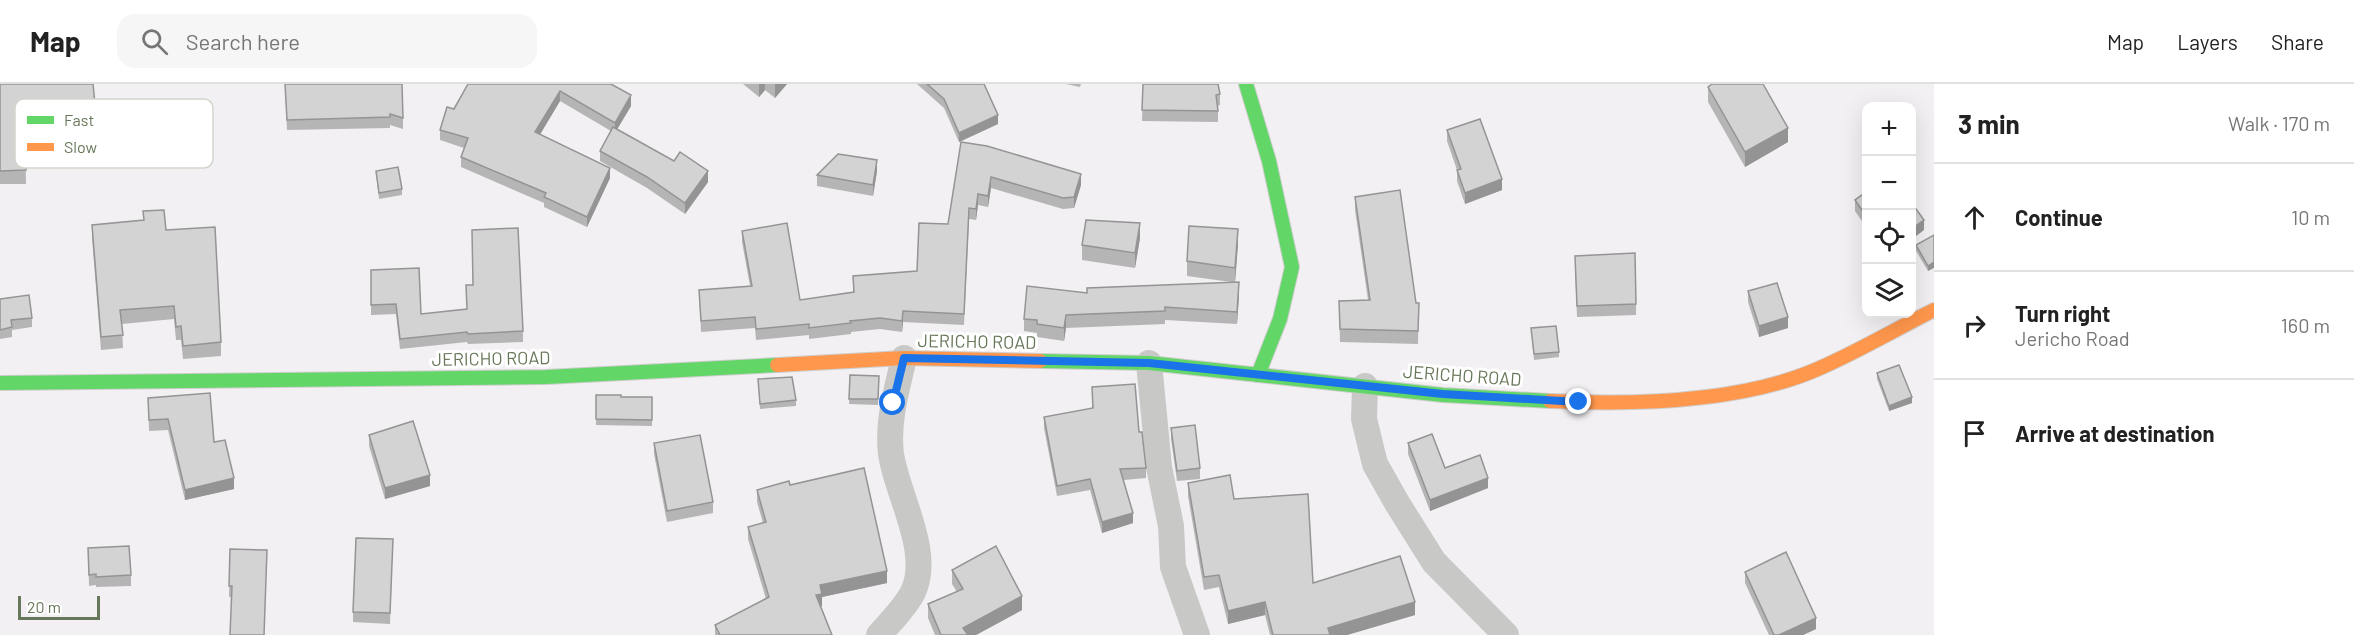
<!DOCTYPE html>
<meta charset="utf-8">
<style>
body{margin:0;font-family:Barlow,sans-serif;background:#f6f6f6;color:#222}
.controls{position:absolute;right:18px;top:18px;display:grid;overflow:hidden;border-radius:12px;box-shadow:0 6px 24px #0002}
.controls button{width:54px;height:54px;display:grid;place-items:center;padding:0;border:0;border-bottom:2px solid #e0e0e0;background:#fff;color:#222;font:30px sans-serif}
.scale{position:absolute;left:18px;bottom:15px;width:82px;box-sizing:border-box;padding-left:6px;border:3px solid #677759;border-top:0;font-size:16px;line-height:21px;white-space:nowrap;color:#677759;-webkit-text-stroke:4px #fff;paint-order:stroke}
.stop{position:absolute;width:18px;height:18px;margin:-14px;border:4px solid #1a73e8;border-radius:50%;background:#fff}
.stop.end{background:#1a73e8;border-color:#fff;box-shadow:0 2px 6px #0008}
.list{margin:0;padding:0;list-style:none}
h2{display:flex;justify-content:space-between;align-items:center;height:78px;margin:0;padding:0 24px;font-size:26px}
h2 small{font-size:20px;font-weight:400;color:#767676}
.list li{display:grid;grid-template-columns:39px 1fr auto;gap:18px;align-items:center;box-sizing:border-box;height:108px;padding:0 24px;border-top:2px solid #e0e0e0}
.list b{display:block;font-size:22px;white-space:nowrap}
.list p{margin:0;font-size:20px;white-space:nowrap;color:#767676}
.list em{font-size:20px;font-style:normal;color:#767676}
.icon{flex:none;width:33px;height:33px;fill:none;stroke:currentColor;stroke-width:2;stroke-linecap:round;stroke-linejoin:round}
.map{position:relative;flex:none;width:1934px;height:551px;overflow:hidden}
header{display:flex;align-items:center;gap:36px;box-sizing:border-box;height:84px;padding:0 30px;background:#fff;border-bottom:2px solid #e0e0e0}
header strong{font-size:28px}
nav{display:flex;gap:33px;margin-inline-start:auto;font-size:21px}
.search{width:420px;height:54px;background:#f6f6f6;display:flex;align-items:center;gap:15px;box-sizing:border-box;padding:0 21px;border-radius:18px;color:#767676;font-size:22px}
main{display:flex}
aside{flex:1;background:#fff}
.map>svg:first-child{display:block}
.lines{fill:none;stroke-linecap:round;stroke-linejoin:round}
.fast-casing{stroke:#cececd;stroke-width:16}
.slow-casing{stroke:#cececd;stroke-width:16}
.street{stroke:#c8c9c7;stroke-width:26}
.fast{stroke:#63d668;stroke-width:14}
.slow{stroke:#ff974d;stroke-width:14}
.wall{fill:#b6b5b5}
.shaded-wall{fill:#949494}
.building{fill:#d4d3d3;stroke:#949494;stroke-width:1.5}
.route{stroke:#1a73e8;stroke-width:8}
.labels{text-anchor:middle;stroke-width:6;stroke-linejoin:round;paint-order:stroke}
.street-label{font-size:18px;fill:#677759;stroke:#fff}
.key{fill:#fff;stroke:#d1d6cd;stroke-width:1.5}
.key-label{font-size:16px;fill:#677759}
</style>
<header>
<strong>Map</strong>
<div class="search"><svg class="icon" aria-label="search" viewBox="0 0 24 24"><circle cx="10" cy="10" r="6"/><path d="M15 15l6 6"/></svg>Search here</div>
<nav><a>Map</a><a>Layers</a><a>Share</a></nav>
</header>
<main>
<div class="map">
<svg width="1934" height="551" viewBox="0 0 1934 551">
<rect width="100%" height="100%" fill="#f3f0f3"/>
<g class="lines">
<g class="fast-casing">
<g id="fast">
<path d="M1246 0 1269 77 1292 183 1280 235 1258 291"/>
<path d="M1040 277 1149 279 1443 311 1550 317"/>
<path d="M0 299 546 293 777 281"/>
</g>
</g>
<g class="slow-casing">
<g id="slow">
<path d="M777 281 904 274 1040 277"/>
<path d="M1550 317C1635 321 1742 319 1820 284 1859 267 1896 245 1934 226"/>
</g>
</g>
<g class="street">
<path d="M1149 279 1159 383 1171 442 1173 483 1197 551"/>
<path d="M1365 302 1364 335 1375 380 1397 419 1434 478 1506 551"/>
<path d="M879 551C891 537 905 524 913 508 932 468 897 411 891 370 887 337 897 305 904 274"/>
</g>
<use href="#fast" class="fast"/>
<use href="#slow" class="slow"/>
</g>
<g class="wall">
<path d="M0 0 95 20V34L25 41 26 100H0Z"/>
<path d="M285 0 403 34V45L390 41V44L287 46Z"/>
<path d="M468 0H611L631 22 617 45 708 98 685 130 647 104 600 77V67L611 47 560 17 540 50 610 94 587 143 544 123V119L461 83V73L464 64 440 56V46Z"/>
<path d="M743 0H787L775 14 765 6 759 13Z"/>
<path d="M917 0H984L998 40 959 58 944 24Z"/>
<path d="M1066 0H1081L1080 3Z"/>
<path d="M1143 0 1220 10V21L1218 22V38L1142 37Z"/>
<path d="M1708 3 1788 58 1745 83 1708 18Z"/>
<path d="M1447 46 1502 106 1465 120 1457 97V86L1447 57Z"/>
<path d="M961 58 1081 101 1074 124 1063 125 991 104 988 123 978 121 976 136 969 135 964 241 903 238 902 248 880 245 851 248V250L809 255V251L756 256 755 244 701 248 699 206 750 202 742 158V147L800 216 853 208V192L917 187 948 140Z"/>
<path d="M376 87 402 105V111L379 115Z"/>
<path d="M877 87 873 112 817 102V91Z"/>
<path d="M1866 108V143L1855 127V116Z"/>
<path d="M1355 113 1416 219H1419L1418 260 1340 258 1339 217 1368 216 1355 126Z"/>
<path d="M92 141 166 146 221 258V272L183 275 181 256H176L174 235 122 240 123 264 101 266 92 154Z"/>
<path d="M1934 151 1928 187 1916 167V161Z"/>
<path d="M1140 154 1135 184 1082 176V161Z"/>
<path d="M1238 160 1235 198 1239 211 1237 240 1165 236V240L1066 244 1064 257 1037 253V249L1024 247V235L1087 209 1231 198 1187 192V177Z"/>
<path d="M1575 183 1636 220V231L1577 233Z"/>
<path d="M371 186 421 230 523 247V258L468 260 467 258 400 265 396 230 371 231Z"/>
<path d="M1748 207 1788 244 1759 253 1748 218Z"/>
<path d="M0 215 32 234V243L12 246V253L0 255Z"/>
<path d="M1531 244 1559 268V273L1534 276Z"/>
<path d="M1877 289 1912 319 1889 327 1877 295Z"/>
<path d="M850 291 879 292 878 321 849 320Z"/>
<path d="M758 295 796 316V322L760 325Z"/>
<path d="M1092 303 1139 348 1146 384V394L1124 396 1133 439 1102 449 1090 406 1057 412 1044 344V333L1092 324Z"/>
<path d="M596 311 621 313H652V342L596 341Z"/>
<path d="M148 314 214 358 234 405 185 416 168 346 149 347Z"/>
<path d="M1171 344 1200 384V395L1177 397 1171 355Z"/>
<path d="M369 351 430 402 385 415 369 362Z"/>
<path d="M654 359 713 418V429L667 438 654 370Z"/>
<path d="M1408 359 1445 384 1488 404 1430 427 1408 370Z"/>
<path d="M1188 399 1234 415 1313 499 1415 531 1347 551H1270L1265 531 1228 540 1219 503 1204 506 1188 412Z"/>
<path d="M790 401 887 499 822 513V522H821L832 551H715V541L766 515 748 455V443L763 439 757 418V406Z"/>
<path d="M393 455 390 540 353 538V528Z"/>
<path d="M88 464 131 491V502L96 503V501L89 502Z"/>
<path d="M230 465 265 551 231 513H229Z"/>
<path d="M952 486 1022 526 976 551H935L928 534V520L957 508 952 500Z"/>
<path d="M1745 488 1816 545 1803 551H1769L1745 499Z"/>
</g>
<g class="shaded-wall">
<path d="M759 0H765V6L759 13Z"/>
<path d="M775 0H787L775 14Z"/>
<path d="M560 7V17L535 59V48Z"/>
<path d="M631 11V22L615 49V39Z"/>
<path d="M998 31V40L959 58V49Z"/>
<path d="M1788 44V58L1745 83V68Z"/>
<path d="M877 76V87L873 112V101Z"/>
<path d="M610 84V94L587 143V133Z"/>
<path d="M708 87V98L685 130V119Z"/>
<path d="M1081 90V101L1074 124V113Z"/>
<path d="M991 93V104L988 123V112Z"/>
<path d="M1502 95V106L1465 120V109Z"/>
<path d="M978 110V121L976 136V125Z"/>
<path d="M1924 136V146L1911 156V145Z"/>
<path d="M1140 139V154L1135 184V169Z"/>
<path d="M1238 145V160L1235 199V184Z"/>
<path d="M1934 178V184L1928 187V182Z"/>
<path d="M1239 198V211L1237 240V228Z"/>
<path d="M903 227V238L902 248V237Z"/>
<path d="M1066 231V244L1064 257V244Z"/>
<path d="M1788 233V244L1759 253V242Z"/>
<path d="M1912 313V319L1889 327V322Z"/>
<path d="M430 391V402L385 415V404Z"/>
<path d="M234 394V405L185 416V406Z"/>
<path d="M1488 394V404L1430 427V416Z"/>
<path d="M1133 429V439L1102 449V438Z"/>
<path d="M887 487V499L822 513V522L816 523V511L820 501Z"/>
<path d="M1022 512V526L976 551H963V544Z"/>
<path d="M1265 518V531L1228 540V527Z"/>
<path d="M1415 518V531L1347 551H1328V544Z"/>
<path d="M1816 534V545L1803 551H1779Z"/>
</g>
<g class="building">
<path d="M0 0H93L95 20 25 27 26 86 0 87Z"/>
<path d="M285 0H402L403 34 390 30V33L287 36Z"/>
<path d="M468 0H611L631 11 615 39 560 7 535 48 610 84 587 133 544 113 546 109 461 73 468 54 440 46 447 23 454 25Z"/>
<path d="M927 0H984L998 31 959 49 944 15Z"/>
<path d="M1143 0H1218L1220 10 1216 11 1218 27 1142 26Z"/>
<path d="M1712 0H1763L1788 44 1745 68 1708 3Z"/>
<path d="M1480 35 1502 95 1465 109 1457 86 1461 85 1447 46Z"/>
<path d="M613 43 674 77 680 68 708 87 685 119 647 93 600 67Z"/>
<path d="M961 58 987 62 1081 90 1074 113 1063 114 991 93 988 112 978 110 976 125 969 124 964 230 903 227 902 237 880 234 850 237 851 239 809 244V240L756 245 755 233 701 237 699 206 752 202 742 147 787 139 800 216 854 208 853 192 917 187 919 139 948 140Z"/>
<path d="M838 70 877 76 873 101 817 91Z"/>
<path d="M398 83 402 105 379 109 376 87Z"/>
<path d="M1400 106 1416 219H1419L1418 247 1340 245 1339 217 1370 216 1355 113Z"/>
<path d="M1866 108V132L1855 116Z"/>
<path d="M1911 118 1924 136 1911 145Z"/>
<path d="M164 126 166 146 215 143 221 258 183 262 181 242 176 243 174 222 120 226 123 251 101 253 92 141 144 136 143 127Z"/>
<path d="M1086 136 1140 139 1135 169 1082 161Z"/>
<path d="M1189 142 1238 145 1235 184 1187 177Z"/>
<path d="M518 144 523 247 468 250 467 248 400 255 396 220 371 221V186L419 184 421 230 467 225 466 201H473L472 146Z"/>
<path d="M1934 151V178L1928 182 1916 161Z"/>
<path d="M1635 169 1636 220 1577 222 1575 172Z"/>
<path d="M1239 198 1237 228 1165 223V227L1066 231 1064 244 1037 240V236L1024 235 1027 202 1087 209V204Z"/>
<path d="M1777 199 1788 233 1759 242 1748 207Z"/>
<path d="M29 211 32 234 11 236 12 243 0 246V215Z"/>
<path d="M1556 242 1559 268 1534 270 1531 244Z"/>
<path d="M1899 281 1912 313 1889 322 1877 289Z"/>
<path d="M850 291 879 292 878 315H849Z"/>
<path d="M792 293 796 316 760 320 758 295Z"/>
<path d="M1135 300 1139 348H1142L1146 384 1120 385 1133 429 1102 438 1090 395 1057 402 1044 333 1093 324 1092 303Z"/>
<path d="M210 309 214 358 225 356 234 394 185 406 168 335 149 336 148 314Z"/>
<path d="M596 311H621V313H652V336L596 335Z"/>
<path d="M413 337 430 391 385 404 369 351Z"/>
<path d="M1195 341 1200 384 1177 387 1171 344Z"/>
<path d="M1432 350 1445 384 1480 371 1488 394 1430 416 1408 359Z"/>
<path d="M700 351 713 418 667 427 654 359Z"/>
<path d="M864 384 887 487 820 501 822 510 816 511 832 551H720L715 541 769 513 748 443 766 438 757 406 789 397 790 401Z"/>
<path d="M1230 391 1234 415 1308 410 1313 499 1400 472 1415 518 1328 544 1330 551H1273L1265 518 1228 527 1219 491 1204 493 1188 399Z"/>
<path d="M356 454 393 455 390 529 353 528Z"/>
<path d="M129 462 131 491 96 493V490L89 491 88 464Z"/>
<path d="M996 462 1022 512 963 544 968 551H941L928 520 963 505 952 486Z"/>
<path d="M230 465 267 466 264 551H230L232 502H229Z"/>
<path d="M1786 468 1816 534 1779 551H1774L1745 488Z"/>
</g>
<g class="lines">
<path class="route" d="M893 319 904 274 1149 279 1443 310 1579 318"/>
</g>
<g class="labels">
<g class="street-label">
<text transform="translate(977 258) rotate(1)" y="6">JERICHO ROAD</text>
<text transform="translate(491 275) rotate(-1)" y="6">JERICHO ROAD</text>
<text transform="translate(1462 292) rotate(4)" y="6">JERICHO ROAD</text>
</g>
</g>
<rect x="15" y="15" width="198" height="69" rx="9" class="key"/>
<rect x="27" y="32" width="27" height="8" fill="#63d668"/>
<rect x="27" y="59" width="27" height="8" fill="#ff974d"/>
<g class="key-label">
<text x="64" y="42">Fast</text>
<text x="64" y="69">Slow</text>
</g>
</svg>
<div class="controls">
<button>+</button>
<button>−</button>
<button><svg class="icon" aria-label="locate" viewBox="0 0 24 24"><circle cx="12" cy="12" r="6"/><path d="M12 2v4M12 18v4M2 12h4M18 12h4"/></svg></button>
<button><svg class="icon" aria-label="layers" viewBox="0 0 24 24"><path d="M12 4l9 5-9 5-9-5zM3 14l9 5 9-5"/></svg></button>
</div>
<div class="scale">20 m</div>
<div class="stop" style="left:893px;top:319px"></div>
<div class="stop end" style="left:1579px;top:318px"></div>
</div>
<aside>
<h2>3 min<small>Walk · 170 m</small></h2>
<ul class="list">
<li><svg class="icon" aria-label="ahead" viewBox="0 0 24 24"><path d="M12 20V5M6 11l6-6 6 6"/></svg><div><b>Continue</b></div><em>10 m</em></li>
<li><svg class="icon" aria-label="right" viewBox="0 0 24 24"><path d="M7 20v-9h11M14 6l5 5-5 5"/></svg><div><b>Turn right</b><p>Jericho Road</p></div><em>160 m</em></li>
<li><svg class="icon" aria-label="arrive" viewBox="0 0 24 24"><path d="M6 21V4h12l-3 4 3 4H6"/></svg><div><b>Arrive at destination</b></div></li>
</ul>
</aside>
</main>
